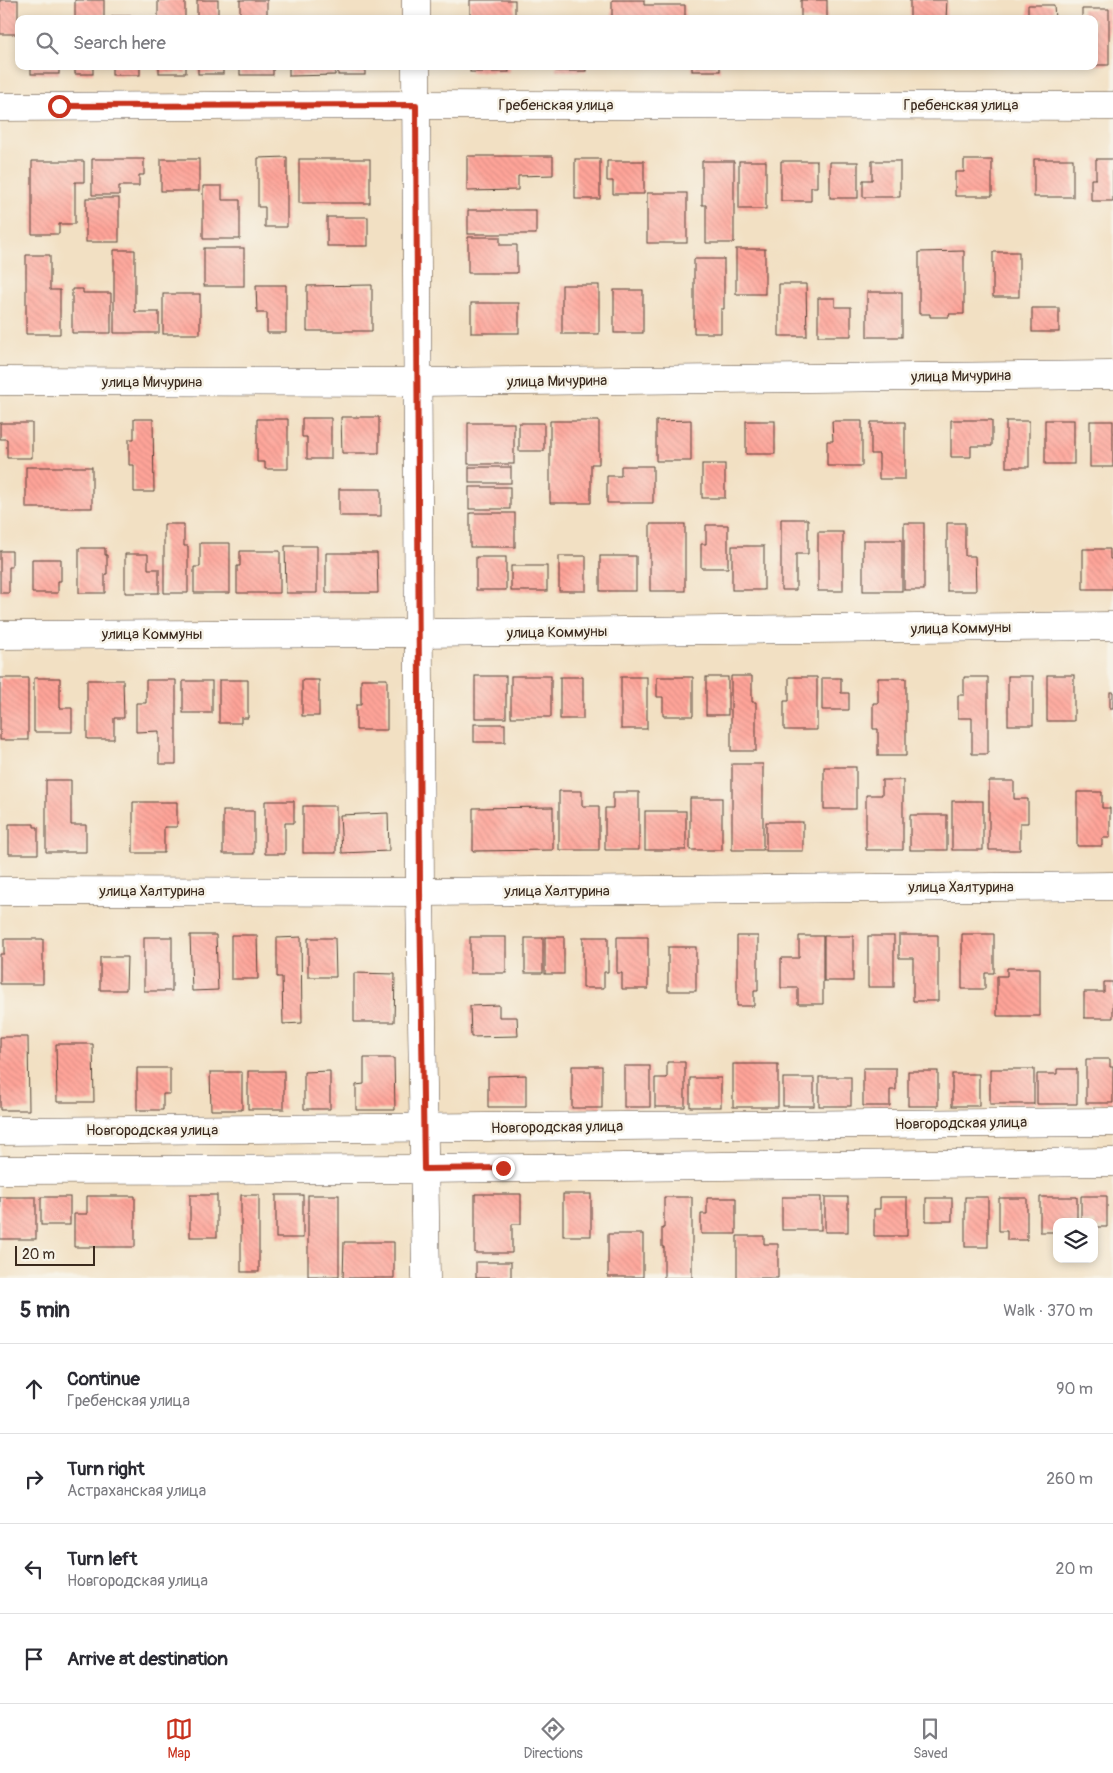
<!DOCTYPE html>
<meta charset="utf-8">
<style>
body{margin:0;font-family:Pangolin,sans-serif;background:#f2f2f3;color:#2b2b33}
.controls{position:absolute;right:15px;bottom:15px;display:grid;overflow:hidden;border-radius:10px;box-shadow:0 2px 8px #0003}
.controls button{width:45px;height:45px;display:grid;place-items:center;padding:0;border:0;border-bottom:1px solid #e1e1e2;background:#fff;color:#2b2b33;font:25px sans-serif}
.scale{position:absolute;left:15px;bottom:12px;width:80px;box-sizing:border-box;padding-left:5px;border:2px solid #3b2a1e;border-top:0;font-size:14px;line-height:18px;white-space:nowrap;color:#3b2a1e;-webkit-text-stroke:4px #f7f3e8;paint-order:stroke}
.stop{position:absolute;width:15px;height:15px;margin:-11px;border:4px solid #c8321e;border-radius:50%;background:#fff}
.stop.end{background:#c8321e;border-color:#fff;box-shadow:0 1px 5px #0008}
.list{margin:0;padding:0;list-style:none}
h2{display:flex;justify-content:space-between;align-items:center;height:65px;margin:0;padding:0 20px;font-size:21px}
h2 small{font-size:16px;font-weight:400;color:#7c7c81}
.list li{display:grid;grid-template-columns:32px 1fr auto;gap:15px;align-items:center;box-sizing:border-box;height:90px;padding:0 20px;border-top:1px solid #e1e1e2}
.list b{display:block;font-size:19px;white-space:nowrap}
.list p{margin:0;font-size:16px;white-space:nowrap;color:#7c7c81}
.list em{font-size:16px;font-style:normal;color:#7c7c81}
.icon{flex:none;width:28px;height:28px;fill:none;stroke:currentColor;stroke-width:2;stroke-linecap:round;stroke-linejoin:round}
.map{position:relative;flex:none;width:1113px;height:1278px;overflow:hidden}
.search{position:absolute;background:#fff;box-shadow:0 2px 8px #0003;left:15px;right:15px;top:15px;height:55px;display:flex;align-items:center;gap:12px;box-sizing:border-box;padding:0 18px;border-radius:10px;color:#7c7c81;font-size:19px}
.sheet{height:425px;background:#fff}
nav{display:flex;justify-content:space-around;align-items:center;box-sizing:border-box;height:70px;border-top:1px solid #e1e1e2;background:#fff;font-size:14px;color:#7c7c81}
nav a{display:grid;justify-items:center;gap:2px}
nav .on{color:#c8321e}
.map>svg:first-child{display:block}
.building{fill:url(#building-back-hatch)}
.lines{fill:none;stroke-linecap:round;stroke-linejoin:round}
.minor-casing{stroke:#564537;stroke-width:29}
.minor{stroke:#fff;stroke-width:28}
.route{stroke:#c8321e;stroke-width:6}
.labels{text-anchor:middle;stroke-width:5;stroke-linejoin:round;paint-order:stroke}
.street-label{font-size:15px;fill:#3b2a1e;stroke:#f7f3e8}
</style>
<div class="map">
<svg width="1113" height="1278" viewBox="0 0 1113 1278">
<defs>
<pattern id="building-back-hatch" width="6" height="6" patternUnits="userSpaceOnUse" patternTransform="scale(1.25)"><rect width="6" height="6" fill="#ffa499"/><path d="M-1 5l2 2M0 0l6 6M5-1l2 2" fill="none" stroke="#db8d83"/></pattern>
</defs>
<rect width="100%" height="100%" fill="#f7f3e8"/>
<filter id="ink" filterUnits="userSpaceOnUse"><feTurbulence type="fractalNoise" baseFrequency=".02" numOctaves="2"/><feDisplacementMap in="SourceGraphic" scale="10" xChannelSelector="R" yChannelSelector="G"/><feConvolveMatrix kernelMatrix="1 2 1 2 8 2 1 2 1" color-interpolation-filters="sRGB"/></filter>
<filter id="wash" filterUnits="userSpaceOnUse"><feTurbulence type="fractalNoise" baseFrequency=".0096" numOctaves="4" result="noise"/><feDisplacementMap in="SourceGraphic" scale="20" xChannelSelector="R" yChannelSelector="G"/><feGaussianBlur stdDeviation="1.12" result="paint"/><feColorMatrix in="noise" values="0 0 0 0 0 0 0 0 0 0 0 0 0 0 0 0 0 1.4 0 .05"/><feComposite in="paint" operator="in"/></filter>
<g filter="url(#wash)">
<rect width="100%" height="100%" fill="#f2e0c3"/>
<g id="blocks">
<g class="building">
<rect x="0" y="0" width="18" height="34"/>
<rect x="75" y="0" width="29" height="19"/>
<rect x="158" y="0" width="27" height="19"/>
<rect x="197" y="0" width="21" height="19"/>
<rect x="240" y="0" width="27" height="19"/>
<rect x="470" y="0" width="45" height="19"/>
<path d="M612 0H644V5H685V19H612Z"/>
<rect x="801" y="0" width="26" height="19"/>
<path d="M910 0H947L946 19H910Z"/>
<path d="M1028 5H1054L1055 19H1028Z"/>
<path d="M1082 9H1109V65H1094V19H1082Z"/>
<rect x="112" y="16" width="28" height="3"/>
<rect x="31" y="66" width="28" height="8"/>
<rect x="75" y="66" width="18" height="8"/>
<rect x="112" y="66" width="28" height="9"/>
<rect x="159" y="66" width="27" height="7"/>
<rect x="198" y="66" width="25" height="8"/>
<rect x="240" y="66" width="33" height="9"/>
<path d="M289 66H335V75L289 76Z"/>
<rect x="338" y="66" width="27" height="9"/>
<rect x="470" y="66" width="39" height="6"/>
<rect x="556" y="66" width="30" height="5"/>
<rect x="692" y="66" width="28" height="5"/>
<path d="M467 156H553V175L518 176V190L467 191Z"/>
<path d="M287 157V227H265V207H258V158Z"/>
<path d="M92 159H144V175H139V186H119V195H92Z"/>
<rect x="161" y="159" width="38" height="32"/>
<rect x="299" y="159" width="71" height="44"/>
<rect x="575" y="159" width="25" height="40"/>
<rect x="1034" y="159" width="39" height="38"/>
<path d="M1096 159H1113V201H1091V179H1096Z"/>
<path d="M964 160H992V196H955V172H964Z"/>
<path d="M32 161H84V182H75V224H59V234H32Z"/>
<path d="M607 161H644V194H613V181H607Z"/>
<path d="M702 161H734V243H706V205H702Z"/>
<rect x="739" y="161" width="27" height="48"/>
<path d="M781 161H817V187H811V201H781Z"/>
<path d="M872 161H900V197H863V180H872Z"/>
<rect x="830" y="162" width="28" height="36"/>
<path d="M203 186H222V200H240V239H203Z"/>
<rect x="647" y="193" width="40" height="50"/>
<rect x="86" y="198" width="33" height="44"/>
<rect x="468" y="210" width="68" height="24"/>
<rect x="327" y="217" width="41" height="29"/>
<path d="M468 237H500V245H517V273H468Z"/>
<rect x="204" y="248" width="40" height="38"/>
<rect x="736" y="249" width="29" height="45"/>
<path d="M114 250H135V312H159V333H114Z"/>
<path d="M964 251V314H949V317H930V314H919V252Z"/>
<rect x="993" y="252" width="26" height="45"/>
<path d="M26 255H50V290H60V334H26Z"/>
<path d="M694 259H724V309H721V333H694Z"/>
<path d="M779 284H806L807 336H779Z"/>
<path d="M256 285H286V333H267V313H257Z"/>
<path d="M372 285V331H307V286Z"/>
<rect x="562" y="285" width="37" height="49"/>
<path d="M72 289H83V293H111V333H72Z"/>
<rect x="614" y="290" width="29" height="43"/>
<rect x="867" y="292" width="35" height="45"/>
<rect x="163" y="294" width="37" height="40"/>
<path d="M818 298H835V307H851V336H818Z"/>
<rect x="471" y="303" width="48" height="30"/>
<rect x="1032" y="308" width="27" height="24"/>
<path d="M341 417H379V453H342Z"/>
<path d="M302 418H331V459H307V437H302Z"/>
<path d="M134 419H153L154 492H134V465H129V439H134Z"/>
<path d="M257 419H288V469H265V462H257Z"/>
<path d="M691 420V461H656V421Z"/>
<path d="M951 420H992V446H971V457H951Z"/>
<rect x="1045" y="420" width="29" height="44"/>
<path d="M550 421H599V464H591V503H550Z"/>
<rect x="746" y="421" width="29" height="33"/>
<path d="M832 421H862V466H827V441H833Z"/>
<rect x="1006" y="421" width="23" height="46"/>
<rect x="1090" y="421" width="23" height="46"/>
<path d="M871 422H905V479H879V454H871Z"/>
<path d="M0 423H32V458H7V439H0Z"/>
<rect x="468" y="423" width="46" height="41"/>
<rect x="519" y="423" width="25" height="28"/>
<rect x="702" y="464" width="23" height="34"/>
<path d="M621 466H653V503H607V476H621Z"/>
<rect x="26" y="467" width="66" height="41"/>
<rect x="469" y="467" width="42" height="16"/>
<rect x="469" y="487" width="41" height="22"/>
<rect x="339" y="489" width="42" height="27"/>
<rect x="470" y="513" width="45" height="34"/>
<path d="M781 519H808V554H796V590H781Z"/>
<rect x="904" y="523" width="20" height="67"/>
<path d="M947 523H965V556H975L976 591H947Z"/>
<path d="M164 524H184V546H188V593H164Z"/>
<rect x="650" y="524" width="35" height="67"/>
<path d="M706 525H728V568H701V544H706Z"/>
<rect x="818" y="532" width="25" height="59"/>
<rect x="863" y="540" width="39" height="51"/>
<path d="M200 543H230V593H194V567H200Z"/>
<path d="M285 546H317V593H286Z"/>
<rect x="732" y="546" width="32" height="44"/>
<path d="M79 548H105V555H107V574H105V593H79Z"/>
<path d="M1083 549H1110V559H1113V589H1083Z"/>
<path d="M0 551H12V567H9V593H0Z"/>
<path d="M240 551H280V593H237V566H240Z"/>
<path d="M326 553H377L378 593H326Z"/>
<path d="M125 554H148V569H159V593H125Z"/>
<rect x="559" y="556" width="27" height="35"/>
<rect x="600" y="556" width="36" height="35"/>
<rect x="476" y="557" width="30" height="33"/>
<path d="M32 559H61V581H58V593H32Z"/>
<rect x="511" y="566" width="36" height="25"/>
<rect x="1047" y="675" width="27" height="46"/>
<rect x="475" y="676" width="31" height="42"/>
<rect x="511" y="676" width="40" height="41"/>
<path d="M731 676H752V702H756V751H731Z"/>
<rect x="1008" y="676" width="25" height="49"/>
<rect x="560" y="677" width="23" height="42"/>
<rect x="621" y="677" width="26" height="52"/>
<path d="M657 677H693V716H663V697H657Z"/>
<rect x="706" y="677" width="22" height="38"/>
<path d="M789 677H817V730H784V701H789Z"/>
<path d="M964 677H988V754H972V718H958V695H964Z"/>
<rect x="0" y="678" width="28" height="62"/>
<path d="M34 678H60V708H72V732H34Z"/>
<path d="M822 678H841V693H849V710H822Z"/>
<path d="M878 678H906V756H878V729H873V703H878Z"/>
<path d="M361 679H387V730H356V705H361Z"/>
<path d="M87 680H123L124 718H114V739H87Z"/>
<path d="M146 680H176V764H159V731L136 732V703H146Z"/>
<path d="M219 680H248V718H241V723H219Z"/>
<rect x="302" y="680" width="17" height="36"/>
<rect x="183" y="681" width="29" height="32"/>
<rect x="1110" y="692" width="3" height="16"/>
<rect x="474" y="724" width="31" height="18"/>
<rect x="732" y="764" width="31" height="86"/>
<rect x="824" y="767" width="32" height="42"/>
<path d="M46 780H71V825H86V852H46Z"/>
<path d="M882 780H903V850H866V795H882Z"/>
<path d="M989 781H1014V799H1028V823H1020V850H989Z"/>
<path d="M559 791H582V806H599V850H559Z"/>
<path d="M613 792H639V850H605V808H613Z"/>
<path d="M1077 792H1102V808H1110V838H1102V846H1077Z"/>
<rect x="690" y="798" width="32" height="52"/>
<path d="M265 801H294V823H285V854H265Z"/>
<rect x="952" y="801" width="31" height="49"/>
<path d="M133 802H177V827H164V853H133Z"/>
<rect x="303" y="806" width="33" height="47"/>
<path d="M553 807V850L473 851V808Z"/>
<rect x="223" y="811" width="31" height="43"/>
<rect x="645" y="811" width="41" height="39"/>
<path d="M388 813 389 851 342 853 340 815Z"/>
<rect x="910" y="815" width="37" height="35"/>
<rect x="766" y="822" width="37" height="29"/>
<path d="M9 824H34V827H38V854H9Z"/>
<path d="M962 934H994V973H985V989H962Z"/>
<path d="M190 935H216L218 990 192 991Z"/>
<path d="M231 935H257L258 979H231Z"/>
<path d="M899 935H938V1001H913V958H899Z"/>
<path d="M737 936H758V991H754V1006H737Z"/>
<path d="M799 936H823V1004H798V988H781V958H799Z"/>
<rect x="824" y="936" width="29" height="45"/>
<rect x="868" y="936" width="26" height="51"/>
<rect x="144" y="937" width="28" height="54"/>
<path d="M301 937 302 1023 283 1024 282 977H277V938Z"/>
<rect x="470" y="937" width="36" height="36"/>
<rect x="545" y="937" width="19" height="37"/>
<path d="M583 937H608V972H604V988H583Z"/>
<path d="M617 937H648V989H622V973H617Z"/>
<path d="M308 938H335L336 977H308Z"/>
<rect x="525" y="938" width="18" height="35"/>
<path d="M4 939H43V984H0V954H4Z"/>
<rect x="668" y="947" width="28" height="44"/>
<path d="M100 957H127L126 990H100Z"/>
<path d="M1007 968H1040V1016H997V976H1007Z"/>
<path d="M354 973 395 974 394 1022H354Z"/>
<path d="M1104 982H1113V1018H1084V992H1104Z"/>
<path d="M499 1005V1017H517L518 1036 471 1037 470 1006Z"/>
<path d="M0 1037H28L29 1110H0Z"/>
<path d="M56 1044H93L94 1102H57Z"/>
<path d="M364 1058H394L395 1110H356V1085L364 1084Z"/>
<path d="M1086 1059H1110V1067H1113V1103H1086Z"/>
<path d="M667 1062H685V1107H655V1078H667Z"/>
<rect x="733" y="1064" width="45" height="43"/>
<rect x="572" y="1066" width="30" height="42"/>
<rect x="624" y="1066" width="26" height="41"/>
<path d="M137 1068H170V1094H163V1110H137Z"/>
<path d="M863 1068H896V1090H890V1106H863Z"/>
<rect x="990" y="1069" width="44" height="35"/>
<path d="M1057 1069H1077V1104H1037V1074H1057Z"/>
<rect x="248" y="1071" width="36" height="38"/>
<path d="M330 1071V1109H304V1072Z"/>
<rect x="908" y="1071" width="30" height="35"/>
<path d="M210 1072H242V1110H211Z"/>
<rect x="952" y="1074" width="27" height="32"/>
<path d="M526 1075V1107H488V1076Z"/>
<rect x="819" y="1077" width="32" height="29"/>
<rect x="690" y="1078" width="31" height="29"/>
<rect x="783" y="1078" width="31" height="28"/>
<path d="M475 1194H521V1224H512V1253H475Z"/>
<rect x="563" y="1194" width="28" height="42"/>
<rect x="190" y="1195" width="27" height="42"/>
<rect x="241" y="1195" width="18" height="77"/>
<rect x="276" y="1195" width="27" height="43"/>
<rect x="308" y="1195" width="31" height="81"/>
<path d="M87 1196H135V1247H74V1214H87Z"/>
<path d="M1081 1196H1107V1227H1094V1222H1081Z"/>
<rect x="0" y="1197" width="36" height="42"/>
<rect x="41" y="1197" width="29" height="28"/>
<path d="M664 1197H692V1278H664V1247H662V1228H664Z"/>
<rect x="782" y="1197" width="39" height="33"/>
<rect x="825" y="1197" width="23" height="35"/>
<path d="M880 1197H907V1236H874V1209H880Z"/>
<rect x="965" y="1197" width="23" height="50"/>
<path d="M1040 1197H1077V1222H1057V1232H1040Z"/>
<path d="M707 1198H736V1234H701V1214H707Z"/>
<rect x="926" y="1198" width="26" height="23"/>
<path d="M999 1198H1027V1240H1007V1231H999Z"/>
<rect x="608" y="1234" width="35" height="43"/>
<path d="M737 1236H764V1244H778V1278H737Z"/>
<path d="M344 1242H394V1278H343Z"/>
<rect x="476" y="1262" width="35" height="16"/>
</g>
</g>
</g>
<g filter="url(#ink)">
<use href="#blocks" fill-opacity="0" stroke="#564537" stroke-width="1"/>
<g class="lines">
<g class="minor-casing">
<g id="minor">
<path d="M416 19V0"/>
<path d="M416 66 420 892 426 1278"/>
<path d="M0 107 416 105 1113 106"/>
<path d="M0 381 417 382 1113 375"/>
<path d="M0 635 419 633 1113 626"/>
<path d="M0 891 420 892 1113 886"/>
<path d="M0 1131 1113 1122"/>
<path d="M0 1170 424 1169 1113 1162"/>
</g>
</g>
<use href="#minor" class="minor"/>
</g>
</g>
<g class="lines" filter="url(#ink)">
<path class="route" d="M59 106 416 105 420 892 424 1169 503 1168"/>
</g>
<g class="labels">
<g class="street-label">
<text x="556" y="110">Гребенская улица</text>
<text x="961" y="110">Гребенская улица</text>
<text transform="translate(961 376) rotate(-1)" y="5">улица Мичурина</text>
<text transform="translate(557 381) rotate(-1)" y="5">улица Мичурина</text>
<text x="152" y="387">улица Мичурина</text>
<text transform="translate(961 628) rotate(-1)" y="5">улица Коммуны</text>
<text transform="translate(557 632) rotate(-1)" y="5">улица Коммуны</text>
<text x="152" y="639">улица Коммуны</text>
<text x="961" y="892">улица Халтурина</text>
<text x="152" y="896">улица Халтурина</text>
<text x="557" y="896">улица Халтурина</text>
<text transform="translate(961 1123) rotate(-1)" y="5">Новгородская улица</text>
<text transform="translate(557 1127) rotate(-1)" y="5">Новгородская улица</text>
<text x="152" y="1135">Новгородская улица</text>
</g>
</g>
</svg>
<div class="controls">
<button><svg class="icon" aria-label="layers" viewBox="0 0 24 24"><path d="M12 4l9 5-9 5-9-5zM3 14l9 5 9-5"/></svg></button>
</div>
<div class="scale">20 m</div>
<div class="stop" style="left:59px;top:106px"></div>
<div class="stop end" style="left:503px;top:1168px"></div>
<div class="search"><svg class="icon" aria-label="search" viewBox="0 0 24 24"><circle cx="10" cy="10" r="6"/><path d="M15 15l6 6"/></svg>Search here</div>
</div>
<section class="sheet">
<h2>5 min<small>Walk · 370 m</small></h2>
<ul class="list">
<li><svg class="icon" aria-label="ahead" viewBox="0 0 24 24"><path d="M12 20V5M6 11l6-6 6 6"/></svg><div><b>Continue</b><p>Гребенская улица</p></div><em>90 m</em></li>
<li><svg class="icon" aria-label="right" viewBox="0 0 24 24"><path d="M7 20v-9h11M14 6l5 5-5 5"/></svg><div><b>Turn right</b><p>Астраханская улица</p></div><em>260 m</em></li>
<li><svg class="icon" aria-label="left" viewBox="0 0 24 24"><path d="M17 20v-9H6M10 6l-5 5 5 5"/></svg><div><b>Turn left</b><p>Новгородская улица</p></div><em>20 m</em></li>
<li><svg class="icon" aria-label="arrive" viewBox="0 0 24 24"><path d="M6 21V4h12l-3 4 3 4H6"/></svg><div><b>Arrive at destination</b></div></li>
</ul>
</section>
<nav>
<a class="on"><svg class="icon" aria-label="map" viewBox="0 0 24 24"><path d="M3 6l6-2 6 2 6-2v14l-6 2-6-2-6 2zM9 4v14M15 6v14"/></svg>Map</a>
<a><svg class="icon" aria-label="directions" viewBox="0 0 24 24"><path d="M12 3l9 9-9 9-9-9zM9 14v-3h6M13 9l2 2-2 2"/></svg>Directions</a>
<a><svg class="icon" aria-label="saved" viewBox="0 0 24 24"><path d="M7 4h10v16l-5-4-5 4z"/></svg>Saved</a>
</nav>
